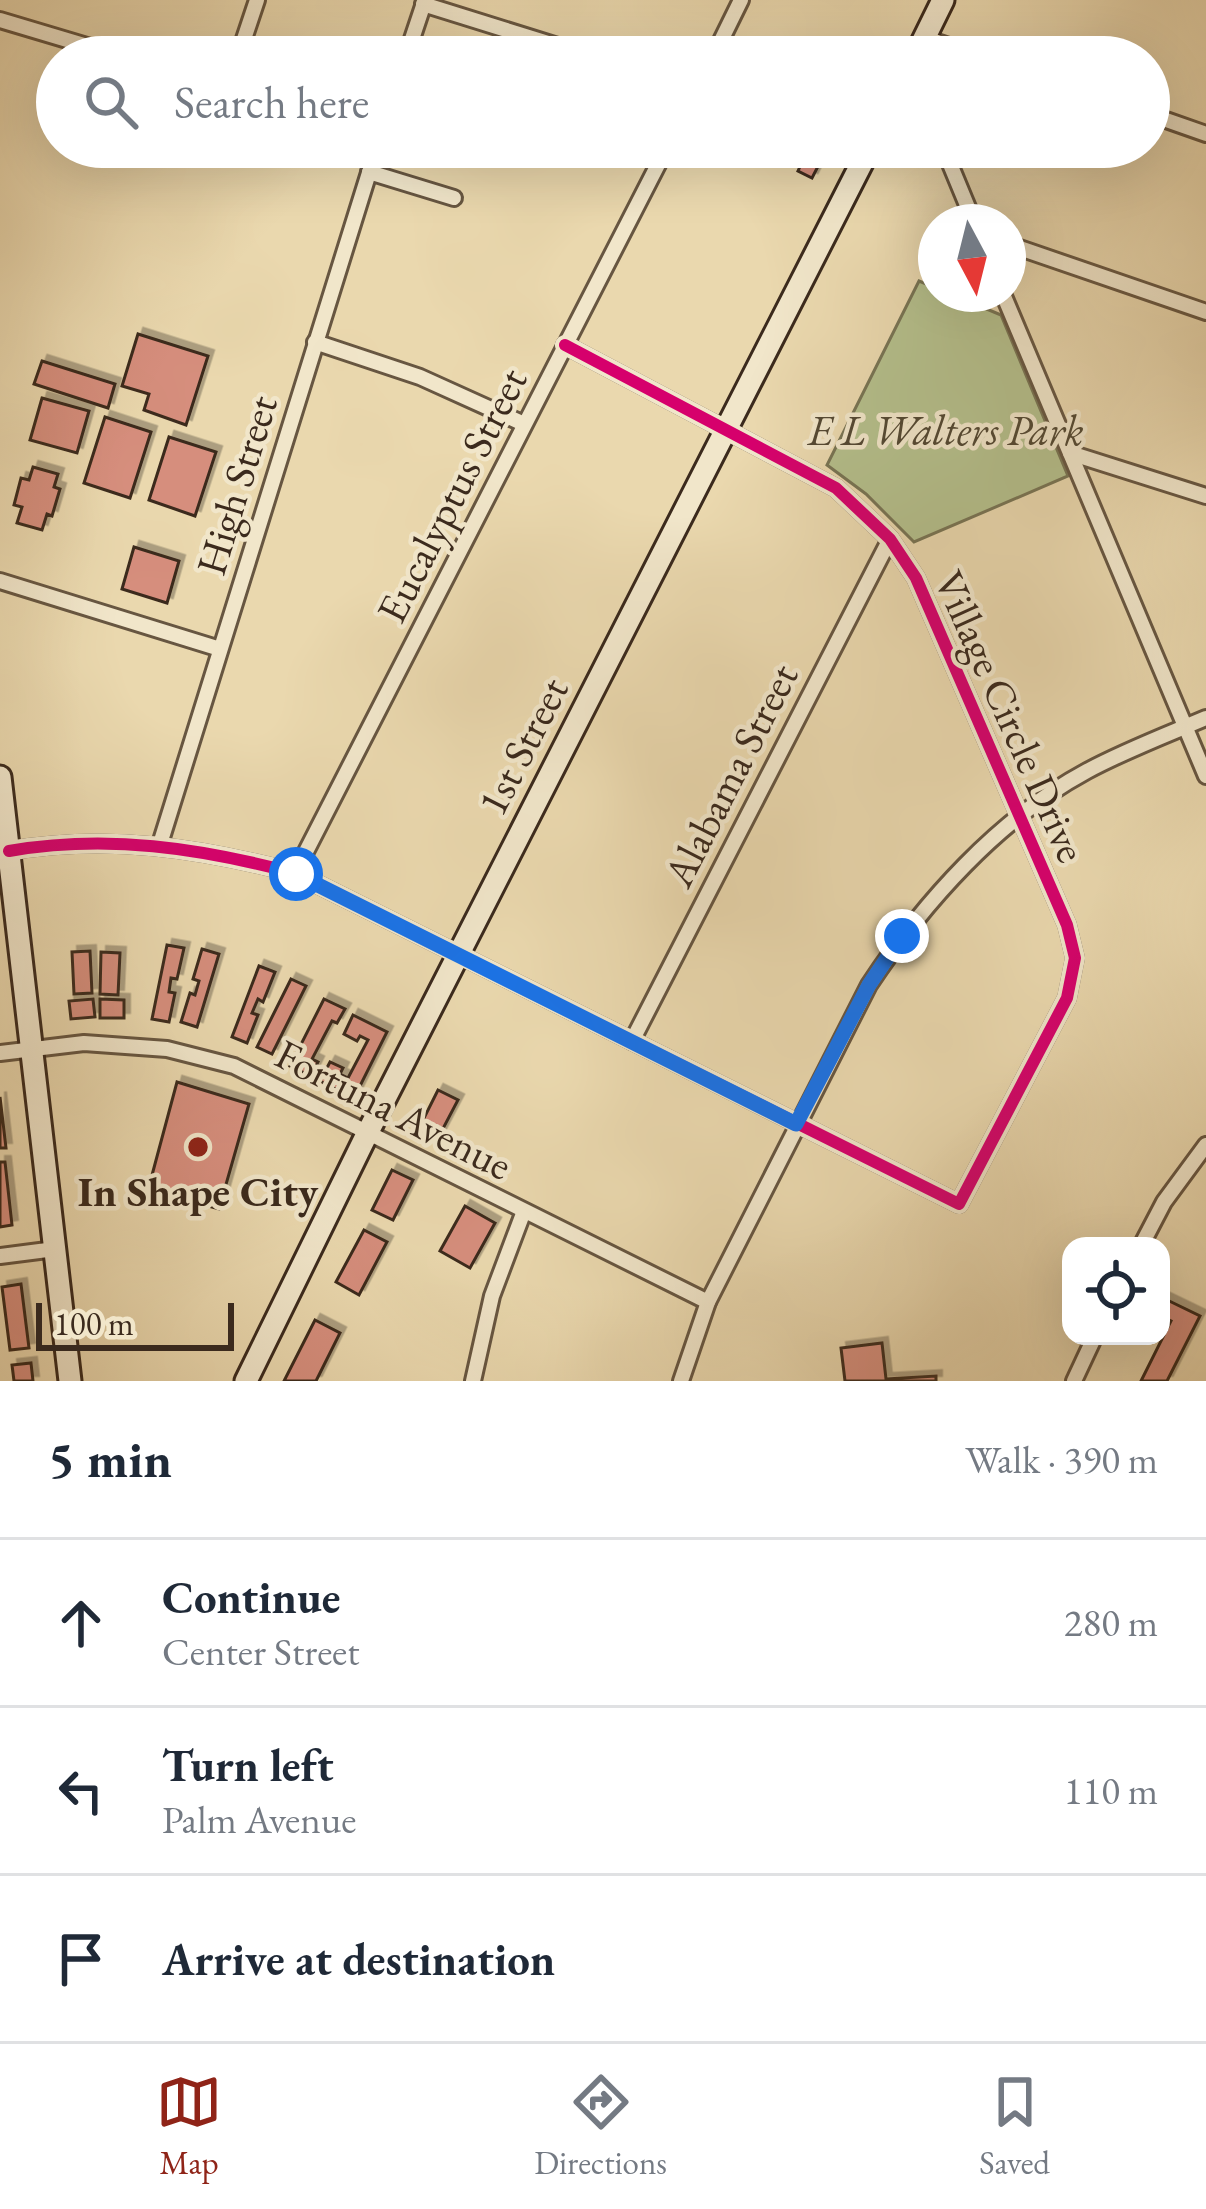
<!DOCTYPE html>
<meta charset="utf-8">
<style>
body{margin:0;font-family:"EB Garamond",serif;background:#f2f2f3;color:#1f2937}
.controls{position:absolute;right:36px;bottom:36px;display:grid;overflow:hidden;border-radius:24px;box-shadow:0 12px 48px #0002}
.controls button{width:108px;height:108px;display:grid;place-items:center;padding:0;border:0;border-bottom:3px solid #e0e1e3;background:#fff;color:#1f2937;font:60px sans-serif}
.compass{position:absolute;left:918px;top:204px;width:108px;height:108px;border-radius:50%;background:#fff;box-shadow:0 12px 48px #0002;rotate:173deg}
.scale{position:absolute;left:36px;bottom:30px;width:198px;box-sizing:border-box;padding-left:12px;border:6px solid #3b2a1d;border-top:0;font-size:33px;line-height:42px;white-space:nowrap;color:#3b2a1d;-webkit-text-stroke:9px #f1e6ca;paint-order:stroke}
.stop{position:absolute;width:36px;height:36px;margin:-27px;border:9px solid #1a73e8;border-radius:50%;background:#fff}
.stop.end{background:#1a73e8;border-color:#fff;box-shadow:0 3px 12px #0008}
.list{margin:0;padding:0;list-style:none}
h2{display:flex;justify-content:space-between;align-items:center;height:156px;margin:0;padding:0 48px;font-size:51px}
h2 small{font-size:39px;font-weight:400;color:#747a83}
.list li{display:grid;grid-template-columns:78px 1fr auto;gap:36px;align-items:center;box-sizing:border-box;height:168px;padding:0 48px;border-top:3px solid #e0e1e3}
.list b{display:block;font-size:45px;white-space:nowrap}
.list p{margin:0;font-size:39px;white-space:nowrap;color:#747a83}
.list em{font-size:39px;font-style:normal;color:#747a83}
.icon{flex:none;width:66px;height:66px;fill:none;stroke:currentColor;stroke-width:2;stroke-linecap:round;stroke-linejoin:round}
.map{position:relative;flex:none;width:1206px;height:1381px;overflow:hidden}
.search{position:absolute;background:#fff;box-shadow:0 12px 48px #0002;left:36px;right:36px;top:36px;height:132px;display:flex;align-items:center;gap:30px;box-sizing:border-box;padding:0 42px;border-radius:66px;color:#747a83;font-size:45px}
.sheet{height:660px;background:#fff}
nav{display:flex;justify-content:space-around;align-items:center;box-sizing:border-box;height:168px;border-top:3px solid #e0e1e3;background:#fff;font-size:33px;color:#747a83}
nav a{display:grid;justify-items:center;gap:6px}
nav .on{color:#8f2418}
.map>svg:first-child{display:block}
.green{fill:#b4bf8c;stroke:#787454;stroke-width:3}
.building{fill:#d68e7d;stroke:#3b2a1d;stroke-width:3;filter:url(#shadow)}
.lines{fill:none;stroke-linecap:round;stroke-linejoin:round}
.street-casing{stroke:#675641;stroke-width:20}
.secondary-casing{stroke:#3b2a1d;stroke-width:27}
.street{stroke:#f1e6ca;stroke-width:14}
.secondary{stroke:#f1e6ca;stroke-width:21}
.cycleway-casing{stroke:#f1e6ca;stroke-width:20}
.cycleway{stroke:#d6006c;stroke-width:12}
.route{stroke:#1a73e8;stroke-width:15}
.poi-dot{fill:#8f2418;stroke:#f1e6ca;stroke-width:4.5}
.labels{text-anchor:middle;stroke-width:9;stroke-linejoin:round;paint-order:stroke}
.park-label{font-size:42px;font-style:italic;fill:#534833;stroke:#f1e6ca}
.street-label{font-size:42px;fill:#3b2a1d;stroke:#f1e6ca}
.poi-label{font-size:42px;font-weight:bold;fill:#3b2a1d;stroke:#f1e6ca}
</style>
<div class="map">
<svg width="1206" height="1381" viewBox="0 0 1206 1381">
<defs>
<filter id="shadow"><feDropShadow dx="5.5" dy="-5.5" stdDeviation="0" flood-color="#0004"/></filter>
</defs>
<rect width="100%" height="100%" fill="#ead8ae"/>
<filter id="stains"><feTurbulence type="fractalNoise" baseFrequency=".00167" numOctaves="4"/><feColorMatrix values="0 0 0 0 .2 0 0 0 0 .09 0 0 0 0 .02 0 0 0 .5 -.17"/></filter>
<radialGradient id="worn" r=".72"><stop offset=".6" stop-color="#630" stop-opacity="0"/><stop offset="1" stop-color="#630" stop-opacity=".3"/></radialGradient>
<path class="green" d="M919 281 936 288V294H951L1001 315 1068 476 914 542 866 494 827 465Z"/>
<g class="building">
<path d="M756 147H792L806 154 810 147H828L812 178 798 171 803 160 787 152 781 164 755 150Z"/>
<path d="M138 334 208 356 186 425 144 410 149 394 122 386Z"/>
<path d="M42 361 115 384 108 408 34 384Z"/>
<path d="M42 398 89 411 77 453 30 440Z"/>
<path d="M105 417 151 432 130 498 84 483Z"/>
<path d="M169 437 216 452 195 516 149 500Z"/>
<path d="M33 467 58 474 54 487 60 489 52 516 47 514 42 530 17 523 22 507 14 505 21 478 29 480Z"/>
<path d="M134 547 179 561 167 603 122 589Z"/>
<path d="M167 945 184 948 177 979 171 978 169 992 175 993 169 1022 152 1019Z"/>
<path d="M202 949 219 954 197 1027 181 1022 190 993 195 995 199 981 193 979Z"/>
<path d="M90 951 92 993 74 994 72 952Z"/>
<path d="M101 952 120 953 118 995 100 994Z"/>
<path d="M259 966 275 972 263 1002 258 999 252 1013 258 1015 247 1043 232 1037Z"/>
<path d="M291 979 306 986 272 1054 257 1047Z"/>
<path d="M93 999 95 1017 71 1019 69 1001Z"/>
<path d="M100 999 124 1000V1018H100Z"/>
<path d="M324 999 345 1009 337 1023 332 1021 312 1059 318 1062 311 1076 290 1066Z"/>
<path d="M353 1015 387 1032 354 1098 320 1081 330 1062 343 1068 340 1074 348 1078 368 1040 360 1036 357 1041 344 1034Z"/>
<path d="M177 1082 249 1104 219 1209 148 1190Z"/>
<path d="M438 1090 458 1100 437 1140 418 1130Z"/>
<path d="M0 1097 6 1148H0Z"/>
<path d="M0 1162H5L12 1225 0 1227Z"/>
<path d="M392 1170 413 1180 393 1220 372 1210Z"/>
<path d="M465 1206 495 1223 470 1268 440 1251Z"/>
<path d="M364 1230 387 1242 359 1295 336 1282Z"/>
<path d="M21 1284 29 1348 10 1350 2 1287Z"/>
<path d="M1161 1297 1200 1316 1167 1381H1141L1171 1321 1161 1316Z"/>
<path d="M315 1320 340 1333 316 1381H284Z"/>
<path d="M882 1343 886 1379 936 1376V1381H845L841 1348Z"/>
<path d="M31 1363 33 1381H14L12 1365Z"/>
</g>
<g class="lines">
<g class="street-casing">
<g id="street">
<path d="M423 4 593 57"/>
<path d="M0 20 124 57"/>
<path d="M925 38 981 57"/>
<path d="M238 57 257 0"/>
<path d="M406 57 425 0"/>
<path d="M713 57 741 0"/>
<path d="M1149 114 1206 134"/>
<path d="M943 147 974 222"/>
<path d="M369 172 454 198"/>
<path d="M1008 244 1206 312"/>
<path d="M1003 294 1206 776"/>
<path d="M315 342 420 377 524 424"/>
<path d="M1070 453 1206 496"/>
<path d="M0 581 220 649"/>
<path d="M160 844 377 147"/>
<path d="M9 851C108 834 199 848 295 873L959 1204 1067 998 1075 958 1067 925 916 578 890 539 836 488 565 345"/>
<path d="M295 873 667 147"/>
<path d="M632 1041 890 539"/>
<path d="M0 1053 84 1043 167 1049 234 1066 708 1302"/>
<path d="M1141 1246 1164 1202 1206 1145"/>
<path d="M0 1256 55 1249"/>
<path d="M473 1381 492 1296 524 1211"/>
<path d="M681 1381 708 1302 869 985C924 902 998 819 1087 771 1124 751 1166 735 1206 718"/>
<path d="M1074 1381 1095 1336"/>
</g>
</g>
<g class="secondary-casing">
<g id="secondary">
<path d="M915 57 943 0"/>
<path d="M0 777 70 1381"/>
<path d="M246 1381 368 1132 870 147"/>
</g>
</g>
<use href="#street" class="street"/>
<use href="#secondary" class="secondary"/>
<g class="cycleway-casing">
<path id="cycleway" d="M9 851C108 834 199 848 295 873L959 1204 1067 998 1075 958 1067 925 916 578 890 539 836 488 565 345"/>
</g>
<use href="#cycleway" class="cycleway"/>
</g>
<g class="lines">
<path class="route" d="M296 874 796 1124 869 985 902 936"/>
</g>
<circle class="poi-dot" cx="198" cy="1147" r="12"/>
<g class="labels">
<g class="park-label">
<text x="946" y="445">E L Walters Park</text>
</g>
<g class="street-label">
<text transform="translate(236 485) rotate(-73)" y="15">High Street</text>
<text transform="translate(451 495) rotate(-63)" y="15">Eucalyptus Street</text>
<text transform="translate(1011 716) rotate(66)" y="15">Village Circle Drive</text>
<text transform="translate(522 746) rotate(-63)" y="15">1st Street</text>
<text transform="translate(730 775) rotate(-63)" y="15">Alabama Street</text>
<text transform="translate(394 1109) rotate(27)" y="15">Fortuna Avenue</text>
</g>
<g class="poi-label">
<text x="198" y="1206">In Shape City</text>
</g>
</g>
<rect width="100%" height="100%" filter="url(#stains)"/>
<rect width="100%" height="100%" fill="url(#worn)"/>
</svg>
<div class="controls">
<button><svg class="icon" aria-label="locate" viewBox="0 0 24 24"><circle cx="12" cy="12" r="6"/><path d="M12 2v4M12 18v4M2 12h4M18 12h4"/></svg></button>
</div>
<svg class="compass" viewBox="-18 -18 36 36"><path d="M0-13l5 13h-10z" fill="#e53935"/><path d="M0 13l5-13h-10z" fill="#747a83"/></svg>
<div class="scale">100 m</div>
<div class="stop" style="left:296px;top:874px"></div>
<div class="stop end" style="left:902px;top:936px"></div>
<div class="search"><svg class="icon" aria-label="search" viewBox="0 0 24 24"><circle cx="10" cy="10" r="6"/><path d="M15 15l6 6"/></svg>Search here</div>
</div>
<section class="sheet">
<h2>5 min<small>Walk · 390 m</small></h2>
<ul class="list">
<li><svg class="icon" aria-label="ahead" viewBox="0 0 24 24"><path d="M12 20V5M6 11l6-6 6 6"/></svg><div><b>Continue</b><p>Center Street</p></div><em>280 m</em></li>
<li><svg class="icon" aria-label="left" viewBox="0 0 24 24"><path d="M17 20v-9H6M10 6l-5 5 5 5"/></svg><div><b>Turn left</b><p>Palm Avenue</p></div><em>110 m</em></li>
<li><svg class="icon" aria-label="arrive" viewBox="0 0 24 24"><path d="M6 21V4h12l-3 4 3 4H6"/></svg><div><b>Arrive at destination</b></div></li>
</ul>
</section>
<nav>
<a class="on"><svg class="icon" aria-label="map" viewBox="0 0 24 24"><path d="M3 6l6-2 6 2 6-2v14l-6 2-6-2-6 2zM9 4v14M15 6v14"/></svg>Map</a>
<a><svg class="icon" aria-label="directions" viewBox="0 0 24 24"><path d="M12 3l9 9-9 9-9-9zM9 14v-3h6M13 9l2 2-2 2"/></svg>Directions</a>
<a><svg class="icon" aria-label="saved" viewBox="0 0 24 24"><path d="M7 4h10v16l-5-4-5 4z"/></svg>Saved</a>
</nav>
